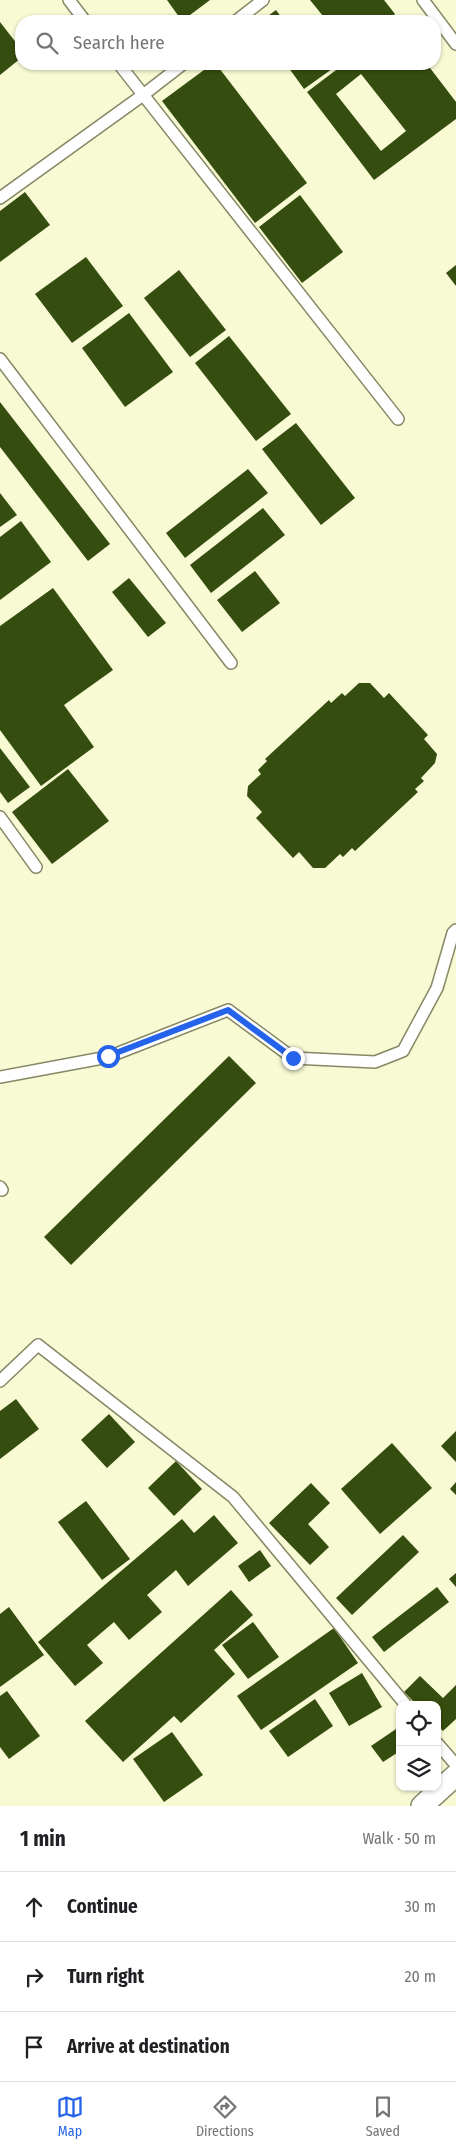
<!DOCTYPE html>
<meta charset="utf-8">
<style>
body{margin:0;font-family:"Fira Sans Condensed",sans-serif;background:#f2f2f2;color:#202124}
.controls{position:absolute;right:15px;bottom:15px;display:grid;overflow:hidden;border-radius:10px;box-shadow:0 1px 4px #0004}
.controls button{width:45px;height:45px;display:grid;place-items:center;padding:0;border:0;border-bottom:1px solid #e0e0e0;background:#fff;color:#202124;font:25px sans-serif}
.stop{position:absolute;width:15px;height:15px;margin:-11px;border:4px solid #2563eb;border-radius:50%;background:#fff}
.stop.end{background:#2563eb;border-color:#fff;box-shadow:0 1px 5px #0008}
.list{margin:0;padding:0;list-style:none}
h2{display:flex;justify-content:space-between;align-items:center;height:65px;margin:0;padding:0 20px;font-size:21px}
h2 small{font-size:16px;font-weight:400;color:#757577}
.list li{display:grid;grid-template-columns:32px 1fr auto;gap:15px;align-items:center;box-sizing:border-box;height:70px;padding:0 20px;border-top:1px solid #e0e0e0}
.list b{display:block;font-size:19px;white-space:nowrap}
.list em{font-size:16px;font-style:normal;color:#757577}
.icon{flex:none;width:28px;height:28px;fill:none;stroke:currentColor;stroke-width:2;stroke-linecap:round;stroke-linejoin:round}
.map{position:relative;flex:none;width:456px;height:1806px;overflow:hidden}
.search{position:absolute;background:#fff;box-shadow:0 1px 4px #0004;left:15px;right:15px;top:15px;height:55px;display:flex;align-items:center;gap:12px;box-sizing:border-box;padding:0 18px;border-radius:20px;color:#757577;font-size:19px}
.sheet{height:275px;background:#fff}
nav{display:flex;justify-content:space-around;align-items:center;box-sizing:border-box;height:70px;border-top:1px solid #e0e0e0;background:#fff;font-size:14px;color:#757577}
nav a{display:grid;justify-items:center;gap:2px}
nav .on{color:#2563eb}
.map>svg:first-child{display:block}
.building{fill:#354d0e;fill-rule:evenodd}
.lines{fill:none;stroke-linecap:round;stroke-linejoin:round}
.lane-casing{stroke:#868764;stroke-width:14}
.street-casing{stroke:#868764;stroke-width:24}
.lane{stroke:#fff;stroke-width:11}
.street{stroke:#fff;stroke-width:21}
.route{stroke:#2563eb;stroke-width:6}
</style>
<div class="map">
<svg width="456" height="1806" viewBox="0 0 456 1806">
<rect width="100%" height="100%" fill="#f8fad4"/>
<g class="building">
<path d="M167 0H210L182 21Z"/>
<path d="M310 0H384L395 14 386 21H327Z"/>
<path d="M276 10 284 21H261Z"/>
<path d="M0 22 21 49V58L0 75Z"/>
<path d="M212 64H216L307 183 255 223 162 101Z"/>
<path d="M286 64H339L304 89Z"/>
<path d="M344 64H427L456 102V119L374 180 307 92ZM361 74 406 131 381 151 336 94Z"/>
<path d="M25 192 50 225 0 262V211Z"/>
<path d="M300 195 343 252 302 283 259 227Z"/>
<path d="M86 257 123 306 72 343 35 294Z"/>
<path d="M456 265V286L446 273Z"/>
<path d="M179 270 226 330 190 357 144 298Z"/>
<path d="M129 313 173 372 125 407 82 348Z"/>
<path d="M229 336 291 414 256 441 195 363Z"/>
<path d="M0 402 110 544 88 561 0 447Z"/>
<path d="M296 423 355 498 321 525 262 449Z"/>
<path d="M248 469 268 493 185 558 166 533Z"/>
<path d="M0 493 17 515 0 527Z"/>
<path d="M263 508 285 535 211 593 190 565Z"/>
<path d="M21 521 51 562 0 600V537Z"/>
<path d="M255 571 280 603 242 632 217 600Z"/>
<path d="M129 578 166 623 148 637 112 592Z"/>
<path d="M53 588 113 670 64 705 94 747 41 786 0 730V626Z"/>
<path d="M359 683H370L384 698 389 693 428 735 424 739 437 754 435 763 421 778 424 781 415 789 418 792 355 851 352 848 343 857 340 854 325 868H313L299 852 293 858 256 818 262 812 247 796 248 786 261 774 258 770 267 761 265 759 329 700 331 703 342 693 345 696Z"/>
<path d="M0 748 30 787 8 803 0 792Z"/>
<path d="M68 769 109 821 52 864 12 812Z"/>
<path d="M229 1056 256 1083 71 1265 44 1237Z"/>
<path d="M16 1399 39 1429 0 1459V1411Z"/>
<path d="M109 1414 135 1442 107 1468 81 1440Z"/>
<path d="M456 1431V1462L441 1446Z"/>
<path d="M392 1443 432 1488 380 1534 341 1489Z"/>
<path d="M176 1461 202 1489 174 1516 148 1488Z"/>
<path d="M456 1482V1495L450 1489Z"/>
<path d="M311 1483 330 1503 308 1524 329 1547 310 1565 269 1523Z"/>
<path d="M86 1501 130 1559 102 1580 58 1522Z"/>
<path d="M214 1515 238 1543 188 1586 176 1570 147 1595 162 1612 129 1640 114 1622 87 1645 103 1663 75 1686 38 1642 182 1519 194 1533Z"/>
<path d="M403 1535 419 1552 352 1615 336 1598Z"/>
<path d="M260 1550 271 1566 249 1582 238 1566Z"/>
<path d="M456 1573V1587L449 1579Z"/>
<path d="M437 1587 449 1602 384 1652 372 1637Z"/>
<path d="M231 1590 253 1615 214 1650 235 1674 181 1723 174 1716 123 1762 85 1721Z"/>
<path d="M9 1607 44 1655 0 1687V1614Z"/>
<path d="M253 1622 279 1657 248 1679 222 1645Z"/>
<path d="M334 1628 358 1663 261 1730 237 1696Z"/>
<path d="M362 1673 382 1707 349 1726 329 1693Z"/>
<path d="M420 1676 443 1698 456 1685V1719L443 1731 437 1725V1705H417L404 1692Z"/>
<path d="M7 1691 40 1736 9 1759 0 1747V1696Z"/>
<path d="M315 1699 333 1726 288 1757 269 1731Z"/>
<path d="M399 1727 400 1751 383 1762 371 1746Z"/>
<path d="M172 1732 203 1775 164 1802 133 1759Z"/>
</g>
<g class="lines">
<g class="lane-casing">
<g id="lane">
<path d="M69 0 85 21"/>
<path d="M423 0 456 44"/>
<path d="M236 21 263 0"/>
<path d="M119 64 398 419"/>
<path d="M0 198 143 95 183 64"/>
<path d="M0 359 231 663"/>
<path d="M0 817 36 867"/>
<path d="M0 1077 108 1057 228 1010 293 1058 375 1062 403 1051 437 988 453 933 456 930"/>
<path d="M0 1187 2 1190"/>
<path d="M0 1381 38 1345 233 1497 406 1705"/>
<path d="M437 1743 456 1765"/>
</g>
</g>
<g class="street-casing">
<path id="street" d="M422 1806 456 1775"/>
</g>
<use href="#lane" class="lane"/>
<use href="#street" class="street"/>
</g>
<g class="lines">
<path class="route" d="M108 1056 228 1010 293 1058"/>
</g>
</svg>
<div class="controls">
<button><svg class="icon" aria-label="locate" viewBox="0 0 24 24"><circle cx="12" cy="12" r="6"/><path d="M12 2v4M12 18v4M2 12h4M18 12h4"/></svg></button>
<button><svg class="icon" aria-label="layers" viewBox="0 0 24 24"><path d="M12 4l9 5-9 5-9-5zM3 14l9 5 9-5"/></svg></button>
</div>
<div class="stop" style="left:108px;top:1056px"></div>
<div class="stop end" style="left:293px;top:1058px"></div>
<div class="search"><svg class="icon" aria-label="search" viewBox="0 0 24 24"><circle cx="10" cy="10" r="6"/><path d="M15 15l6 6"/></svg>Search here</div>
</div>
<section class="sheet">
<h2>1 min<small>Walk · 50 m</small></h2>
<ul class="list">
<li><svg class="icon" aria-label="ahead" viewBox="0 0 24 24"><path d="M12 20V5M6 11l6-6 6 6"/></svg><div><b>Continue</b></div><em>30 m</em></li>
<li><svg class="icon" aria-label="right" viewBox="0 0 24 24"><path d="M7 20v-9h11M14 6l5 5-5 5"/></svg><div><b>Turn right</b></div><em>20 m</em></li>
<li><svg class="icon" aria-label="arrive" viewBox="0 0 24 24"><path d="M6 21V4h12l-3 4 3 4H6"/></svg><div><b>Arrive at destination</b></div></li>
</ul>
</section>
<nav>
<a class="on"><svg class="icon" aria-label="map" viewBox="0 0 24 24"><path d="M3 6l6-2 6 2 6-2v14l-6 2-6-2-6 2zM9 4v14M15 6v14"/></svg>Map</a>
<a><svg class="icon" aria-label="directions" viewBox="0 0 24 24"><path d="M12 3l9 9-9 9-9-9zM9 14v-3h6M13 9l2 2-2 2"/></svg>Directions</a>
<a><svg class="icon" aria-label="saved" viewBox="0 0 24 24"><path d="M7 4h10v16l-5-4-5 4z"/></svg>Saved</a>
</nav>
